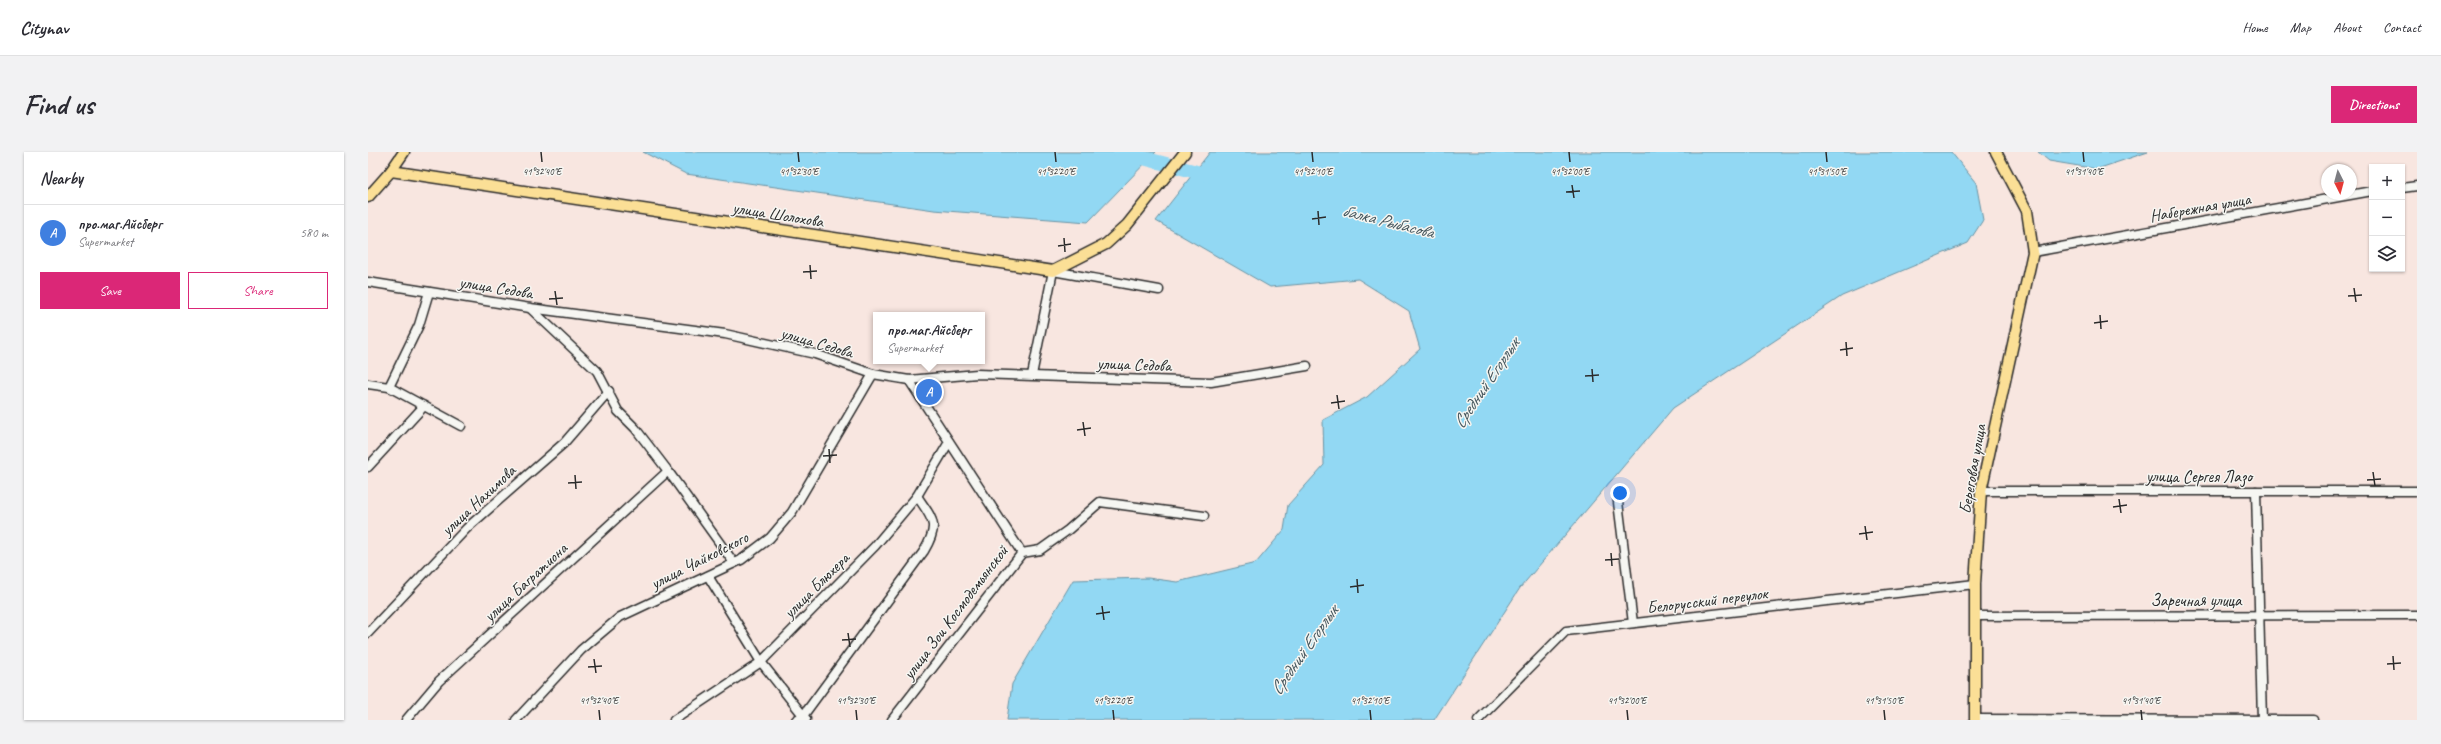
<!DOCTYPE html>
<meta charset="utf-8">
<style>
body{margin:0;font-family:Caveat,sans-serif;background:#f2f2f3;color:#2b2b33}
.controls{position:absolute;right:12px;top:12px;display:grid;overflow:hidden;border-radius:0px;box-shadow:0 1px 3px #0004}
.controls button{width:36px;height:36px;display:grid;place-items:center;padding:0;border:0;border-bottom:1px solid #e1e1e2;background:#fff;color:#2b2b33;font:20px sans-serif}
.compass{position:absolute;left:1953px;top:12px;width:36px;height:36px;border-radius:50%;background:#fff;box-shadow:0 1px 3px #0004;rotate:174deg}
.you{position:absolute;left:1252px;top:341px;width:14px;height:14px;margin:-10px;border:3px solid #fff;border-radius:50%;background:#1a73e8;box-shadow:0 0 0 6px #1a73e833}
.badge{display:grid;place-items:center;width:26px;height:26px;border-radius:50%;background:#db2777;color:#fff;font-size:13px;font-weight:700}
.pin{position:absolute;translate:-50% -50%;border:2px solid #fff;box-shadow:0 1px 4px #0006}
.popup{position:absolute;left:505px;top:160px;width:112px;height:52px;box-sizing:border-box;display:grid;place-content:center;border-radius:0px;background:#fff;filter:drop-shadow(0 1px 3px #0005);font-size:13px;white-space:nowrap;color:#7c7c81}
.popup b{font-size:15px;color:#2b2b33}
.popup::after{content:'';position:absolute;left:50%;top:100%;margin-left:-8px;border:8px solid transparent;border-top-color:#fff}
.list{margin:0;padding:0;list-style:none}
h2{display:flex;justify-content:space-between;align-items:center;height:52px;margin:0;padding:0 16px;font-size:17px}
h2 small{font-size:13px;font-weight:400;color:#7c7c81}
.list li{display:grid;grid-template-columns:26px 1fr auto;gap:12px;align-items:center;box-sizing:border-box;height:56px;padding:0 16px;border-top:1px solid #e1e1e2}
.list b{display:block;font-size:15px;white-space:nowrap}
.list p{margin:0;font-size:13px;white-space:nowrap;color:#7c7c81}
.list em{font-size:13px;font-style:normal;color:#7c7c81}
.actions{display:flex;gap:8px;padding:12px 16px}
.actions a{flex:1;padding:9px 0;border:1px solid #db2777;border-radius:0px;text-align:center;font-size:14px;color:#db2777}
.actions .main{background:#db2777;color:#fff}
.icon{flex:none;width:22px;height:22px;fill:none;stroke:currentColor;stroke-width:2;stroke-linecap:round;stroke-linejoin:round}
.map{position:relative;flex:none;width:2049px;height:568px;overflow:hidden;border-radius:0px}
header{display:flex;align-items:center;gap:24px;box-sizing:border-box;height:56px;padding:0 20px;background:#fff;border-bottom:1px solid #e1e1e2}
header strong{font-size:19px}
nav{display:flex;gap:22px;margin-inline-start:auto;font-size:14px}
.intro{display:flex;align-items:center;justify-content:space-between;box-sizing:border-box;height:96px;padding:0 24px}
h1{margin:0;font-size:28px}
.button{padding:10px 18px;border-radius:0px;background:#db2777;color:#fff;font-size:14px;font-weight:700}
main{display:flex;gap:24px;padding:0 24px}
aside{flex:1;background:#fff;border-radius:0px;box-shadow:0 1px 3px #0004}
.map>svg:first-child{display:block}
.water{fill:#92d8f3;stroke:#6993a3}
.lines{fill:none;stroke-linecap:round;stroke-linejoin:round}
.river{stroke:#92d8f3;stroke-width:14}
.minor-casing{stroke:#2b2b2b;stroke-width:11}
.major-casing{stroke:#2b2b2b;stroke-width:13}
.minor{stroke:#f6f6f2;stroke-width:8}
.major{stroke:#fbdf96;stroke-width:10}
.ticks{fill:none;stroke:#2b2b2b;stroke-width:1.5}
.labels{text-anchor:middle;stroke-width:3;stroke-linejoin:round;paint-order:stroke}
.street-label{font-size:17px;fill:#2b2b2b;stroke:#f6f6f2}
.water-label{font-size:18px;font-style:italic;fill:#45565d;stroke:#f6f6f2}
.ticks-label{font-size:10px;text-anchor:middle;fill:#2b2b2b;stroke:#f6f6f2;stroke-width:3;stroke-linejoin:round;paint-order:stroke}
</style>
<header>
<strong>Citynav</strong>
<nav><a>Home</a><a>Map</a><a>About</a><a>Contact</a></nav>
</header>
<div class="intro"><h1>Find us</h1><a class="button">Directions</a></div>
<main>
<aside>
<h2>Nearby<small></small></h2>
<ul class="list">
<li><span class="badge" style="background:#3f7fe0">A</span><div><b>про.маг.Айсберг</b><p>Supermarket</p></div><em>580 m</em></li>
</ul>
<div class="actions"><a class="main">Save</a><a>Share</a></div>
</aside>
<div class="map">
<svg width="2049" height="568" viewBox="0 0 2049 568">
<rect width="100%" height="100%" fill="#f8e6e0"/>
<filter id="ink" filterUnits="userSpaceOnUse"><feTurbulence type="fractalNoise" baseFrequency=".025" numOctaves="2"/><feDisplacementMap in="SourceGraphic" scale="8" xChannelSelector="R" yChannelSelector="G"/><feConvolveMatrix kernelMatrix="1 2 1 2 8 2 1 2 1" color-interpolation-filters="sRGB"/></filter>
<g filter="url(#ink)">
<g class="water">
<path d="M275 0H788L720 70 566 58 318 22Z"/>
<path d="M842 0H1583L1608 31 1615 68 1600 91 1474 144 1305 256 1152 436 1066 568H639L644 532 705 428 780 426 809 430 888 411 916 378 920 353 956 313 955 268 999 245 1052 197 1041 159 990 127 902 135 788 69Z"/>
<path d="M1670 0H1780L1729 17 1681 9Z"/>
</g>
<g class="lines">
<path class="river" d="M752 0 844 24"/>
<g class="minor-casing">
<g id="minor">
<path d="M2034 36 2049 34"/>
<path d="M1665 100 2004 39"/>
<path d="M0 130 162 156 357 182 447 202 505 222 541 228 609 222 843 230 939 214"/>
<path d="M162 156 229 219 250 259 267 276 300 319 366 411"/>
<path d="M664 223 685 119 791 138"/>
<path d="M0 232 21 235 93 274"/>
<path d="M21 235 51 173 61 140"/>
<path d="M0 315 56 254"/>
<path d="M1613 339H2049"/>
<path d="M1888 339 1894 568"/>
<path d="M1249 342 1265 471"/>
<path d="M654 401 672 398 700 378 732 350 836 364"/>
<path d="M340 424 393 510 438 567"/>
<path d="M1607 464 2049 463"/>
<path d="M0 481 99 376 196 291 241 239"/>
<path d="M1607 567 1945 568"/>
<path d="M38 568 71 529 300 319"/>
<path d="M148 568 213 498 252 465 373 408 402 386 424 360 505 222"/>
<path d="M306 568 393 510 507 394 549 344 581 290"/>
<path d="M428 568 435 564 556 399C572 372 565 368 549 344"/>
<path d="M524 568 654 401 541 228"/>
<path d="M1110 568 1198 479 1607 432"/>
</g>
</g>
<g class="major-casing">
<g id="major">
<path d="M23 19 685 119 738 92 759 73 817 0"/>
<path d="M0 45 23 19 36 0"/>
<path d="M1607 568V432L1613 339 1665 100 1659 59 1628 0"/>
</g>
</g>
<use href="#minor" class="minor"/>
<use href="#major" class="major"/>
</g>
</g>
<path class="ticks" d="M173 0 174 10M430 0 431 10M687 0 688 10M944 0 945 10M1201 0 1202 10M1458 0 1459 10M1715 0 1716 10M1204 33 1206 46M1198 40 1212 39M950 59 951 73M944 67 958 65M696 86 697 100M690 94 703 92M442 113 443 127M435 120 449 119M1986 136 1988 150M187 139 189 153M1980 144 1994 143M181 147 195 146M1732 163 1733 177M1726 171 1740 169M1478 190 1479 204M1472 198 1485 196M1224 217 1225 230M1217 224 1231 223M969 243 971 257M963 251 977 249M715 270 717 284M709 278 723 276M461 297 462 311M455 304 469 303M2005 320 2007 334M207 323 208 337M1999 328 2013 327M200 331 214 330M1751 347 1753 361M1745 355 1759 353M1497 374 1499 388M1491 382 1505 380M1243 401 1244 414M1237 408 1251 407M989 427 990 441M982 435 996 433M734 454 736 468M728 462 742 460M480 481 482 495M474 488 488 487M2025 504 2026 518M226 507 228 521M2019 512 2033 511M220 515 234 514M231 558 232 568M488 558 489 568M745 558 746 568M1002 558 1003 568M1259 558 1260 568M1516 558 1517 568M1773 558 1774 568"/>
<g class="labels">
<g class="street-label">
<text transform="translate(1832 55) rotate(-10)" y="6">Набережная улица</text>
<text transform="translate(410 62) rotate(9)" y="6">улица Шолохова</text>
<text transform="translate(128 135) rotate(9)" y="6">улица Седова</text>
<text transform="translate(449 190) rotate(16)" y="6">улица Седова</text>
<text transform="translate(766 212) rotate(2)" y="6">улица Седова</text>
<text transform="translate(1604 317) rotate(-80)" y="6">Береговая улица</text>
<text x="1831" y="330">улица Сергея Лазо</text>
<text transform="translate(110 348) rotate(-43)" y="6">улица Нахимова</text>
<text transform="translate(331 408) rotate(-27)" y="6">улица Чайковского</text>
<text transform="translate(157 430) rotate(-43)" y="6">улица Багратиона</text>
<text transform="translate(448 433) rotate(-45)" y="6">улица Блюхера</text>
<text transform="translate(1339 448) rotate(-7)" y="6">Белорусский переулок</text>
<text x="1828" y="454">Заречная улица</text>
<text transform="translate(587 460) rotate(-53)" y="6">улица Зои Космодемьянской</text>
</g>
<g class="water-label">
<text transform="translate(1020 69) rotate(14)" y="6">балка Рыбасова</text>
<text transform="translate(1118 231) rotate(-56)" y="6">Средний Егорлык</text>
<text transform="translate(936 498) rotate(-55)" y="6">Средний Егорлык</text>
</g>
</g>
<g class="ticks-label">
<text x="174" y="23">41°32'40"E</text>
<text x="431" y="23">41°32'30"E</text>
<text x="688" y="23">41°32'20"E</text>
<text x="945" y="23">41°32'10"E</text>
<text x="1202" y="23">41°32'00"E</text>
<text x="1459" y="23">41°31'50"E</text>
<text x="1716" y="23">41°31'40"E</text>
<text x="231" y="552">41°32'40"E</text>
<text x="488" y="552">41°32'30"E</text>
<text x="745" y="552">41°32'20"E</text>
<text x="1002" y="552">41°32'10"E</text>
<text x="1259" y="552">41°32'00"E</text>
<text x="1516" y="552">41°31'50"E</text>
<text x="1773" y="552">41°31'40"E</text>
</g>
</svg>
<div class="controls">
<button>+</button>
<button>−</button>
<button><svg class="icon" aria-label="layers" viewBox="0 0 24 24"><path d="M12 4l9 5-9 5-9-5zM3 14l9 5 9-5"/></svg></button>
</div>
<svg class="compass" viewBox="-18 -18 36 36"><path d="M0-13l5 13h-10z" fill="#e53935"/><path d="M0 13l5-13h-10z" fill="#7c7c81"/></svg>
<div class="you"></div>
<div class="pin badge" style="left:561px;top:240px;background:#3f7fe0">A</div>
<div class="popup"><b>про.маг.Айсберг</b>Supermarket</div>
</div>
</main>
